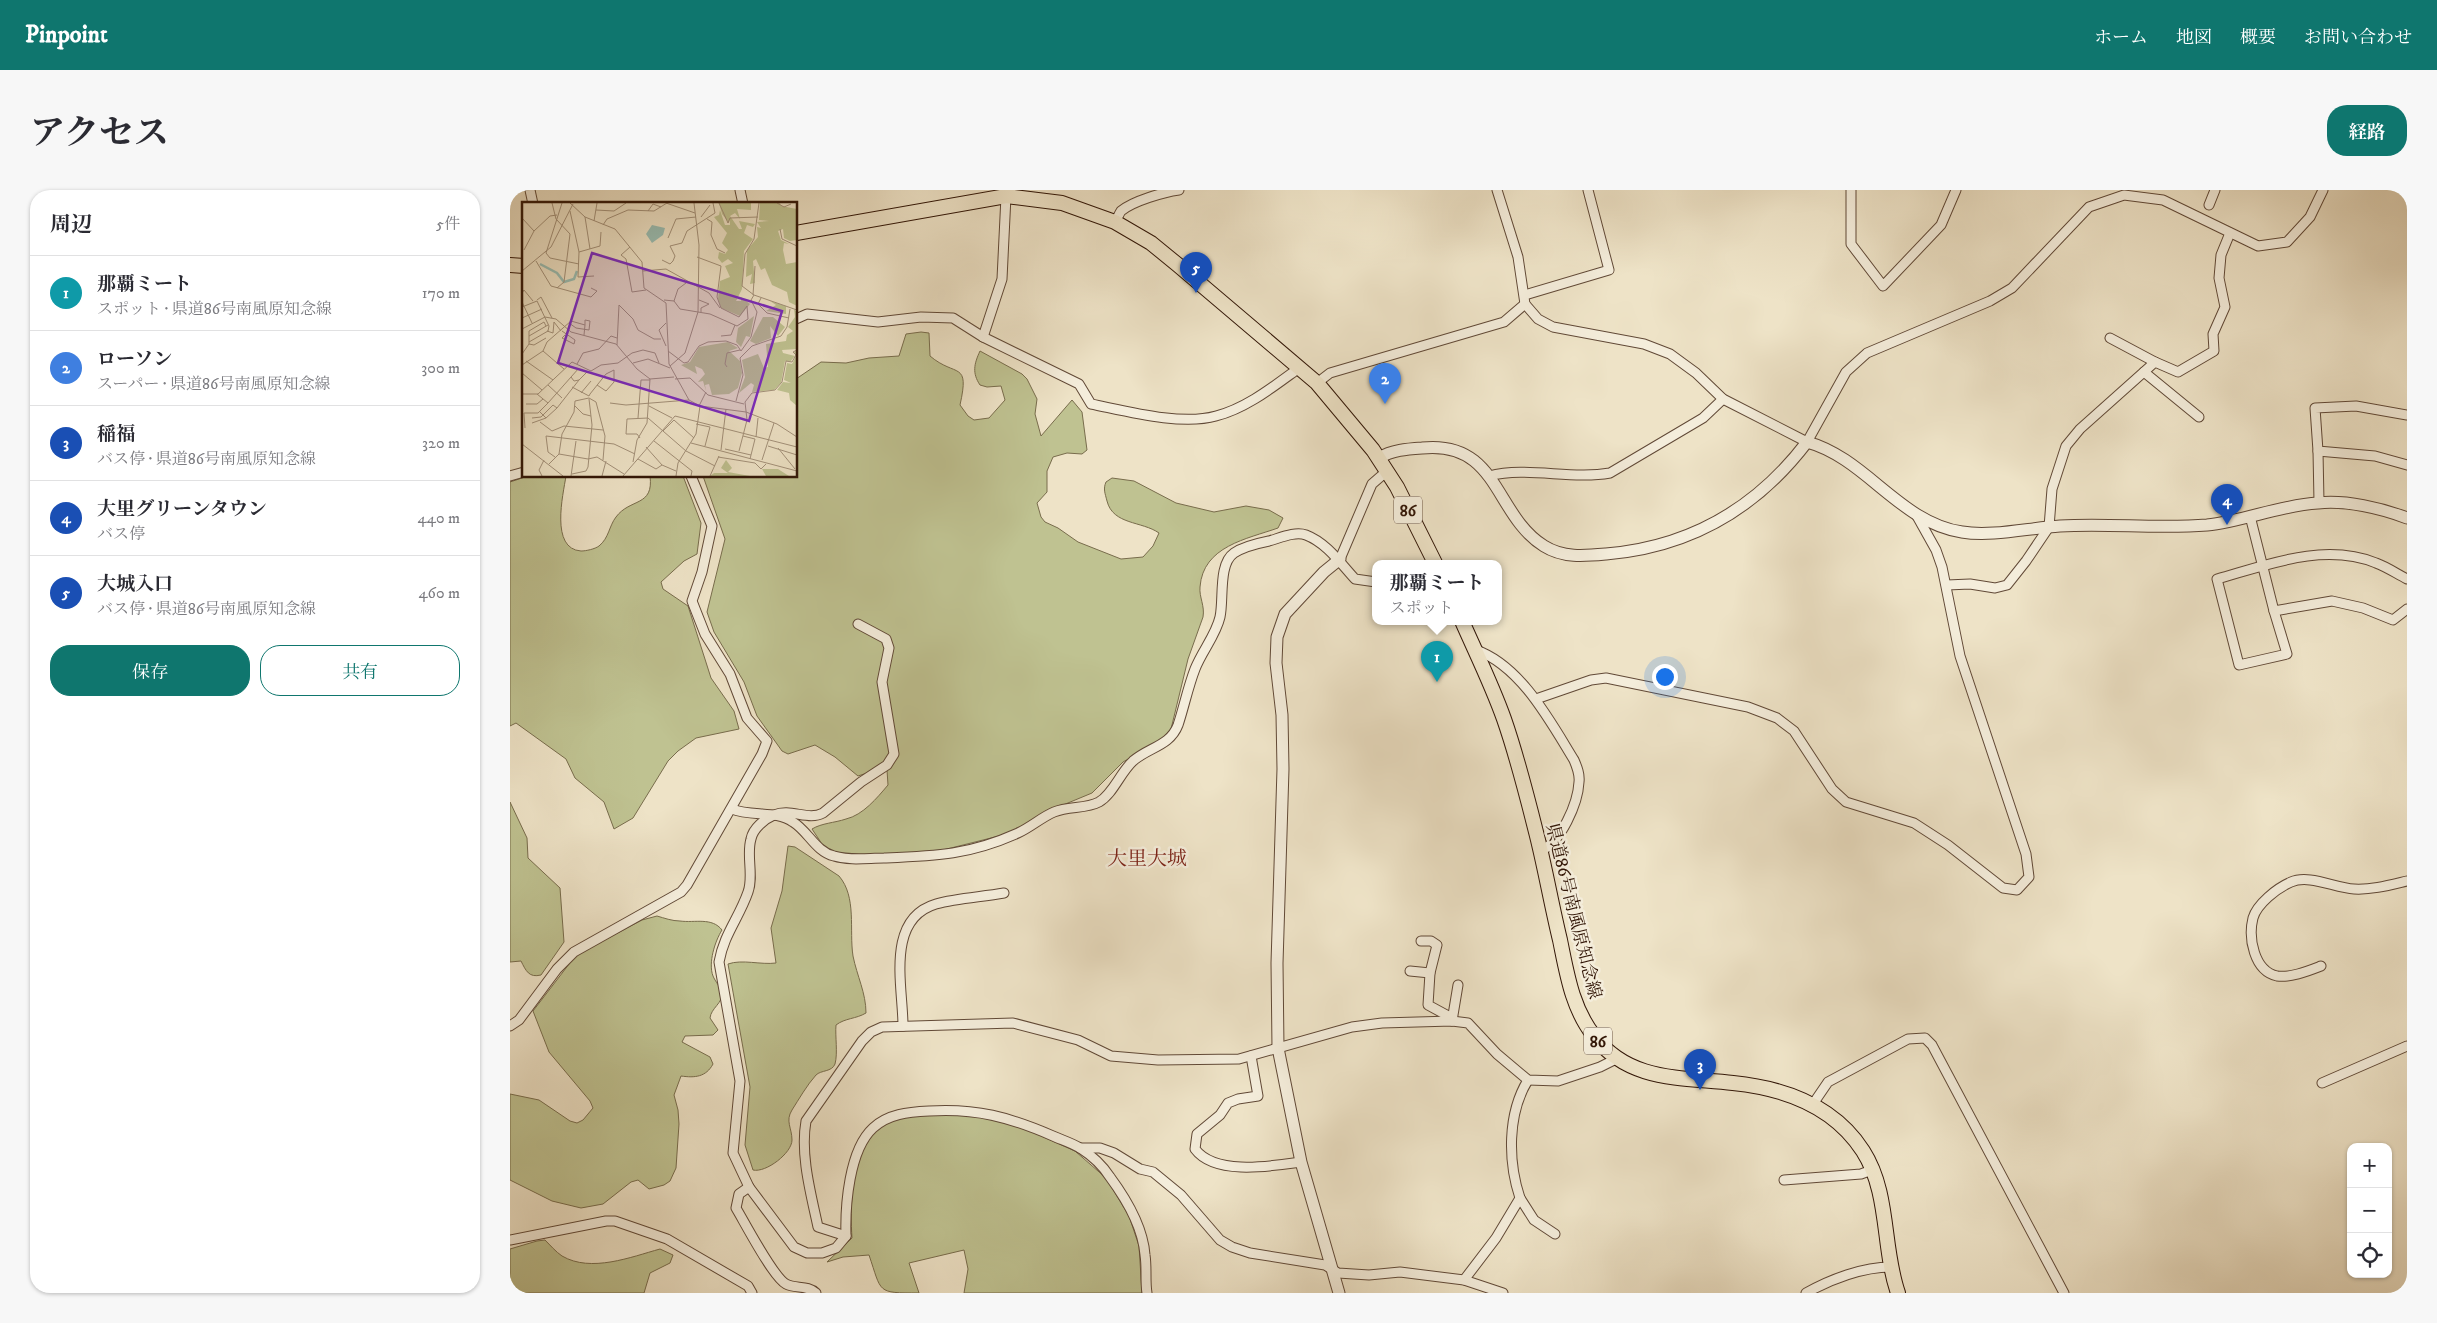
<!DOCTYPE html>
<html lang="ja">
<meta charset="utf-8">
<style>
body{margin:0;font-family:"IM FELL DW Pica","Noto Serif JP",serif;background:#f7f7f7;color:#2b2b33}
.controls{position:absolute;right:15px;bottom:15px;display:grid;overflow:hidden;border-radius:10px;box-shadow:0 1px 4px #0004}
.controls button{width:45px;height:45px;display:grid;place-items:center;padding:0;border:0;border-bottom:1px solid #e1e1e2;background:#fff;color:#2b2b33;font:25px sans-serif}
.you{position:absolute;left:1154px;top:486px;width:18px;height:18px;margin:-12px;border:4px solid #fff;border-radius:50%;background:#1a73e8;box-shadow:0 0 0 8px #1a73e833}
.badge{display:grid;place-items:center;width:32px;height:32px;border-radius:50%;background:#0f766e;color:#fff;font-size:16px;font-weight:700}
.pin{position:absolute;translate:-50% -41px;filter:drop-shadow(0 1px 2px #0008)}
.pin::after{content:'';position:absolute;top:26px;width:18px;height:15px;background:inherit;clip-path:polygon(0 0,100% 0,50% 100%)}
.popup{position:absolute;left:862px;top:370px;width:130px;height:65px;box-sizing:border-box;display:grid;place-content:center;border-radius:10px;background:#fff;filter:drop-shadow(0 1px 4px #0005);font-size:16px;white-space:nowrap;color:#7c7c81}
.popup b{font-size:19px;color:#2b2b33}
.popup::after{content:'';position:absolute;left:50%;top:100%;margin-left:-10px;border:10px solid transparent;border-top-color:#fff}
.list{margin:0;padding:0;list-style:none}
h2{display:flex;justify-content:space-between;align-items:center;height:65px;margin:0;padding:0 20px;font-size:21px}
h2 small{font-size:16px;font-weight:400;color:#7c7c81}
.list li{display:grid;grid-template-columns:32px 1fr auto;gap:15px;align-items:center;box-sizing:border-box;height:75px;padding:0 20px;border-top:1px solid #e1e1e2}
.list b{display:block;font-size:19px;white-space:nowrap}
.list p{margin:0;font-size:16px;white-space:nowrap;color:#7c7c81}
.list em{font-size:16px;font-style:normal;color:#7c7c81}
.actions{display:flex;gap:10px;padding:15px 20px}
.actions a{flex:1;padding:11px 0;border:1px solid #0f766e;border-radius:20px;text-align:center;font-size:18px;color:#0f766e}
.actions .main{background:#0f766e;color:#fff}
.icon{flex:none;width:28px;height:28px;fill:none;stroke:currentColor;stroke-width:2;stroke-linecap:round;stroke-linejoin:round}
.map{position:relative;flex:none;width:1897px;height:1103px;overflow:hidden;border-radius:20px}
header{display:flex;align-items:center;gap:30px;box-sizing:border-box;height:70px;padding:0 25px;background:#0f766e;color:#fff}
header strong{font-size:24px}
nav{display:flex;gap:28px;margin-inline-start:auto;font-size:18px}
.intro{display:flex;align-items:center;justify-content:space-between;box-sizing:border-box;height:120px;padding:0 30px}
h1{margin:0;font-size:35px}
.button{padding:12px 22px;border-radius:20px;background:#0f766e;color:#fff;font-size:18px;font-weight:700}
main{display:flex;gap:30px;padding:0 30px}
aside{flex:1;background:#fff;border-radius:20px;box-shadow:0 1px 4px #0004}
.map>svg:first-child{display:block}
.green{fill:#bfc291;stroke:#786c4c}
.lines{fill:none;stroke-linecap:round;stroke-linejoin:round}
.minor-casing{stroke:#614937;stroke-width:11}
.tertiary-casing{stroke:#614937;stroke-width:13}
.primary-casing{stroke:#321607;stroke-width:16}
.minor{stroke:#f4eddb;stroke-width:9}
.tertiary{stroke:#f4eddb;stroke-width:11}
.primary{stroke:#eee3c7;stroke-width:14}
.labels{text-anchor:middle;stroke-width:5;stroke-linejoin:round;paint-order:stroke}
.shield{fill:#f4eddb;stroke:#6c5647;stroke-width:1}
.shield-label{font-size:16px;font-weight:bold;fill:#321607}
.street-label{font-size:18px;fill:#321607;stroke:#f4eddb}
.quarter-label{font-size:20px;fill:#7a1f14;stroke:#f4eddb}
.inset-river{fill:none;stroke:#99beb4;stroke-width:2.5}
.inset-road{fill:none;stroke:#a3917a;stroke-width:1}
.view{fill:#7b2cbf;fill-opacity:0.15;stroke:#7b2cbf;stroke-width:2.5}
.inset-edge{fill:none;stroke:#321607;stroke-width:2.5}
</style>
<header>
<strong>Pinpoint</strong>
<nav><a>ホーム</a><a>地図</a><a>概要</a><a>お問い合わせ</a></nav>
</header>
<div class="intro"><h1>アクセス</h1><a class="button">経路</a></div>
<main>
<aside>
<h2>周辺<small>5件</small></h2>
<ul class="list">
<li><span class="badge" style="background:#0f9aa8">1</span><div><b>那覇ミート</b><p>スポット · 県道86号南風原知念線</p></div><em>170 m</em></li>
<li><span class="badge" style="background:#3f7fe0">2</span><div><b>ローソン</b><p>スーパー · 県道86号南風原知念線</p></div><em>300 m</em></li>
<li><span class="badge" style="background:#1a4fb4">3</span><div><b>稲福</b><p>バス停 · 県道86号南風原知念線</p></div><em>320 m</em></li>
<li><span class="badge" style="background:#1a4fb4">4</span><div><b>大里グリーンタウン</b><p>バス停</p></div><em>440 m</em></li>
<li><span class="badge" style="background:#1a4fb4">5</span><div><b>大城入口</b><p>バス停 · 県道86号南風原知念線</p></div><em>460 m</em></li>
</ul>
<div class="actions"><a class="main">保存</a><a>共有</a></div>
</aside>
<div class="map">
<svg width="1897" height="1103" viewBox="0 0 1897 1103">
<rect width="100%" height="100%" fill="#eee3c7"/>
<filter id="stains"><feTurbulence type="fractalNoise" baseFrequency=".004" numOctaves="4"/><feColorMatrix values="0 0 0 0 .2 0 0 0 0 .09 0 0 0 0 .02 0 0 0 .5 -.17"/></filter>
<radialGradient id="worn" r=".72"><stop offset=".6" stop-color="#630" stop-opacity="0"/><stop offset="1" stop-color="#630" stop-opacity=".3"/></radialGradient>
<g class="green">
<path d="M411 142 419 143 420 166C446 188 460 170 450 215L458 226 464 230 479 228 495 210 491 196 477 197 470 195C462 183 464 174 470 161L512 184 517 189 527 209 525 224 531 246 562 210 572 222 577 260 572 264 557 263 543 267 537 281V302L527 313 531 327 535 332 548 338 568 352 611 369 633 367 643 356 649 343C632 331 603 335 597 311 595 303 593 299 596 292L602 288 624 291 666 313 704 322 736 316 759 320 773 328 768 338C737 349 693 356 690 397 689 407 695 416 693 427L678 469 661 539 651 550 613 572 582 603 541 620 501 643 413 665 325 664 312 654 302 639C312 633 324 633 336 629 353 625 367 608 378 595L377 580 369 579 348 586 325 567 305 555 278 564 272 561 247 526 234 492 204 442 197 422 215 349 193 286H286V189L311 172 336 173 359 168 389 166 396 144Z"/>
<path d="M18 286H56C53 305 40 359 71 361 76 361 85 359 89 356 99 348 99 336 106 327 120 308 144 317 140 286H173L191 333 187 364 174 371 151 392 153 399 178 416 201 488 224 521 229 539 186 548 168 561 158 571 123 628 104 639 94 612 65 588 56 569 6 533 0 536V292Z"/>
<path d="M0 612 17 648 18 668 50 698 54 752 31 785C19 788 16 781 11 771L0 772Z"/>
<path d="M278 656 285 657 329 686C347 707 339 740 343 766 347 786 356 803 356 823 346 829 335 828 326 835 325 846 328 863 325 874 322 882 311 880 306 885 297 895 289 909 282 920 275 931 282 938 282 950 282 963 256 983 243 980L235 955 240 897 218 774C232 769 251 775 266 773L261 738 272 701Z"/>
<path d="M147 726C154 728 162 731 170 731 185 733 202 727 212 740 205 751 198 773 203 786 205 791 211 798 212 803 213 813 201 818 200 828L208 840 203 845 175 846 172 852 200 867 203 874C196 887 185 888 171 886L164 905 168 920 169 934 166 978 160 991 154 995 139 999 128 990 121 992 93 1014 71 1018 42 1011 0 990V904L29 910 60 931 67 933 73 930 83 918 80 911 39 862 23 821 66 765 132 730Z"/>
<path d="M449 923 507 935 565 961 596 988 619 1026 629 1056 632 1103H454L458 1079 454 1060 399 1073 409 1103C366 1103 372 1103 359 1065L333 1067 317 1072 342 1048C340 1019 341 972 359 947 364 940 376 933 384 930 404 922 428 924 449 923Z"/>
<path d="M35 1050C40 1055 46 1062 52 1066 81 1083 121 1067 150 1059L163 1065 160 1073 140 1083 134 1103H0V1059L27 1051Z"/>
</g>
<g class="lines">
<g class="minor-casing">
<g id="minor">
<path d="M20 0 23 14"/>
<path d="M230 0 233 14"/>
<path d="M987 0 1008 67 1015 114 1028 129 1043 137 1134 154 1160 164 1186 183 1213 209 1297 252 1336 182 1357 163 1480 111 1502 98 1579 17 1614 5 1653 10 1748 56 1777 52 1800 27 1813 0"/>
<path d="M1341 0V54L1373 96 1431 35 1446 0"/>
<path d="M1699 15 1705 0"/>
<path d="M605 32C607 29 609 24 611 21 623 11 654 2 669 0"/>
<path d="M1015 105 1099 80 1078 0"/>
<path d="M286 129 297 124 368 132 411 127 443 128 473 147 569 194 581 214C616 221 671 236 706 226 737 218 764 196 789 178"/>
<path d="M473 147 492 89 496 6"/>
<path d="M1600 148 1645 172"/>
<path d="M1634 182 1689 227"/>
<path d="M807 193 820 183 994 132 1015 114"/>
<path d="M1897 225 1846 216 1805 218 1808 261 1865 266 1897 275"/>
<path d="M1808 261 1809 312"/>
<path d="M0 286 14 282"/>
<path d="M979 286C1017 276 1061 290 1100 283L1193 228 1213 209"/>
<path d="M1740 326 1764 421 1822 411 1853 418 1883 430 1897 419"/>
<path d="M830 369 862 294 877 281"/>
<path d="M1437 395 1460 394 1485 398 1497 395 1516 371 1539 337 1542 299 1556 256 1570 239 1645 172 1668 182 1704 161 1703 144 1715 117 1709 88 1711 65 1720 43"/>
<path d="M1764 421 1777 464 1729 475 1707 389C1757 375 1814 352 1866 373 1877 377 1887 384 1897 389"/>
<path d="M348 434 376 449 379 458 372 492 384 564 377 575 351 592 313 623C298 631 281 618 264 625 255 629 243 638 241 649 236 665 244 686 238 702 229 728 214 744 209 772L230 891 223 963 239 997 284 1057 297 1063H312L326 1058 336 1046C335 1016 339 960 363 938 378 924 398 922 419 921 466 918 499 927 543 946 552 950 562 953 570 958 581 965 593 976 600 987 617 1010 633 1037 635 1065 637 1078 635 1091 637 1103"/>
<path d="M966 460C1011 476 1040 531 1064 570 1067 577 1070 584 1069 592 1068 613 1051 653 1030 661"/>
<path d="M1026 509 1081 490 1096 488 1238 517 1267 528 1284 541 1322 599 1336 612 1404 633 1438 655 1493 698 1507 700 1519 687 1516 664 1450 466 1432 377 1426 360 1407 326"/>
<path d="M222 619C241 627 266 620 283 632 298 641 306 662 324 666 340 671 358 668 374 668 426 666 459 665 508 643 521 637 532 627 544 622 559 616 576 619 589 612 603 604 610 583 623 571 639 557 660 556 668 535 674 517 678 497 685 479 692 461 706 445 710 427 714 409 708 374 724 363 733 357 749 353 759 351 770 348 785 341 796 345 817 353 831 374 845 389L866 392"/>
<path d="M911 751H921L927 755 920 783 918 815 942 828"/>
<path d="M1811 776C1798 781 1781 788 1767 786 1744 781 1738 748 1743 728 1747 714 1767 698 1781 692 1799 684 1825 698 1844 699 1862 700 1880 695 1897 691"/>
<path d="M900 781 920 783"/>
<path d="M942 831 948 795"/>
<path d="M0 836 9 830 47 779 64 762 171 702 177 695 252 564 257 551 237 528 220 484 195 444 182 411 192 382 202 336 181 286"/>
<path d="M393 836C393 797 375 729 426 714 447 708 472 707 494 703"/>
<path d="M741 866 748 906 728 909 718 913 710 925 687 944 685 959C705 986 762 976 791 972"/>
<path d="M1812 893 1897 856"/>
<path d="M1303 914 1318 892 1398 849 1415 848 1422 855 1554 1103"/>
<path d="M570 958H590L604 963 630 979 643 982 671 1005 710 1050 722 1057 740 1063 815 1075 828 1083 859 1085 890 1082 954 1090 993 1103"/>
<path d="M1274 990 1351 984 1362 980"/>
<path d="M239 997 229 1004 226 1018C235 1033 263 1087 276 1094 285 1099 298 1095 306 1103"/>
<path d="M1010 1008 1024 1030 1045 1044"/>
<path d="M336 1046 308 1037C301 1004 290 965 296 931L352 851 361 842 372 837 503 833 568 850 601 866 648 870 729 869 842 837 872 833 942 831 958 833 987 864 1018 890 1048 891 1090 877 1106 869"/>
<path d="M0 1050 96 1031H105L157 1049 238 1096 242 1103"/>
<path d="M954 1090 986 1048 1010 1008C998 972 997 924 1018 890"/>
<path d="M1296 1103C1321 1089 1353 1077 1381 1077"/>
</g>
</g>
<g class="tertiary-casing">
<g id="tertiary">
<path d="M869 268C882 260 897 259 912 258 989 250 984 325 1034 356 1053 368 1074 366 1096 364 1180 357 1246 319 1297 252 1356 268 1390 333 1452 342 1481 347 1519 338 1550 336 1598 333 1648 339 1697 335 1734 331 1771 315 1808 313 1836 310 1871 318 1897 328"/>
<path d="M829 1103 791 972 768 858 767 773 773 579 772 525 766 473 767 447 775 424 814 382 830 369"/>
</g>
</g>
<g class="primary-casing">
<g id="primary">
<path d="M286 43 496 6 552 13 605 32 641 53 668 75 807 193 863 260 887 297 925 373"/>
<path d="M0 75 14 76"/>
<path d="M952 431C966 463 982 495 994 529 1008 569 1018 610 1028 650 1036 683 1042 717 1050 750 1057 784 1062 818 1084 846 1119 892 1171 887 1223 893 1273 898 1324 916 1353 961 1380 1003 1372 1057 1388 1103"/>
</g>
</g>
<use href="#minor" class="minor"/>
<use href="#tertiary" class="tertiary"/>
<use href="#primary" class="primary"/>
</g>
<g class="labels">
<g class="shield">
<rect x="884" y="306.5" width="28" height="27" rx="4"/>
<rect x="1074" y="837.5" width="28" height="27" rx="4"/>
</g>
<g class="shield-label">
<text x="898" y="326">86</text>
<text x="1088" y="857">86</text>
</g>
<g class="street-label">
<text transform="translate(1064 721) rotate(76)" y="6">県道86号南風原知念線</text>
</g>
<g class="quarter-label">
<text x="637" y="675">大里大城</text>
</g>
</g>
<g transform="translate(12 12)">
<rect width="275" height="275" fill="#eee3c7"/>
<path d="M197 1H229V8L215 7 218 17 213 11 208 14 217 27H220L217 19 233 22 231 25 225 23 222 31 231 37 222 49 220 87 214 99H219V95L228 102 218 114 199 106 196 97 198 79 208 75 203 64 211 61 206 57 200 61 196 56 197 50 203 52 206 48 200 41 205 31 192 15 197 13 198 8 203 23H208V17L207 21 200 12ZM238 1H258L259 4 275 7V38L268 39 262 36 261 27 256 29 259 38 267 42 262 41 261 48 264 62 275 60V104L267 100 265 90 250 83 243 66 239 68 234 57 231 59 233 81 228 82 230 72 224 75 225 48 236 35 235 25 239 26 235 20 247 19 237 18ZM248 99 264 104V112L244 109 254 103ZM272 107 275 110V147L260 148 261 151 273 154 268 160 263 159 259 181 252 188 230 190 232 183 229 181 217 191 223 175 220 158 236 152 242 166 246 165 244 142 264 139 265 133 271 129 266 125 273 115ZM232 114 228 135 224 134 219 145 214 140 216 126ZM241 115H251L263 125 256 134 248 124 249 136 234 142 228 139ZM206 140 216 146 207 149 218 159 220 171 216 186 207 192 190 193 187 182 183 183 184 189 181 179 176 180 183 172 180 167 173 164 175 172 159 163 168 160 177 145ZM275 149V204L268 198 267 191 255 188 261 180 269 181 262 178 265 161 270 162 274 154 272 150ZM204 258 210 266 206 270 228 274H188L192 271H206L199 266ZM240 267H256L267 274H244Z" fill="#bfc291"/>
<path d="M130 23 143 26 141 33 130 41 124 32Z" fill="#99beb4"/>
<path class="inset-river" d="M18 62 35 71 42 80 52 77 55 69"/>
<path class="inset-road" d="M30 1 34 17 48 32 42 80 35 86M48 1 63 15 93 27 120 60 122 86 144 101 147 162 167 198 178 204 224 210 255 222 275 235M144 1 173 11M197 1 206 21 208 16 236 15M237 1 232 37 223 52 220 84 232 93 275 108M255 1 262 5 269 2M74 8 92 9 104 1M48 9 57 50 56 75 72 74M126 9 131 2 139 5M63 15 68 47M179 15 188 3M0 16 12 29 28 14 35 13M185 17 190 20 189 33 195 47 203 51M72 19 75 1M81 23 85 17 106 8 132 9 145 1M258 27 260 37 275 44M146 36 154 17 174 15M108 45 99 53 104 57 110 90 124 88M2 48 12 29M57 50 78 44 79 30M24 51 28 56 57 62M24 51 40 1M175 55 199 64 195 95 199 106 217 115 225 104M140 58 148 62 151 59 153 54 148 44 160 41 165 29 193 11 191 1M14 59 29 84 69 95 75 89 69 86M0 69 29 45 51 2M121 69 144 67 187 91 198 106M0 91 2 88 11 99M231 93 233 64M239 96 236 102 245 111 267 116M15 98 19 95 30 116M142 98 152 99 158 107 188 112 215 124 226 117 225 104M177 98 187 102 179 106V110M152 99 156 87 164 81M0 100 10 121M0 105 15 99 27 124 26 129 7 140M0 116 20 107M47 121 54 126 67 128 68 119 63 118V123M144 121 137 128 144 144M0 127 23 115 34 117 49 130 94 142 115 167 128 177M25 129 31 131 32 120 39 129M40 129 53 138 52 142 40 136 43 133M7 134 26 123M199 134 209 133 213 123M7 142 12 143 24 136M95 143 97 103 111 117 116 128 132 137H139M21 149 42 167M146 149 162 161 166 160 177 144 186 140 204 139 215 143 219 149M219 149 229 135 235 110 229 98 232 93M0 152 7 142V129L22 120 24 124M4 159 31 178M111 161 126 157 148 166M55 162 61 151 77 147 89 134 95 136M0 163 21 149 25 140 49 119 63 123 62 133M148 164 163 151 176 110 177 43 172 1M205 165 203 162 205 151 218 148M0 171 20 188M49 175 52 179 57 178 65 170M128 177 152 175M153 177 168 176 186 193 222 202M26 183 40 196M50 185 67 194 68 192 84 172 92 168V180L84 189 75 183M59 191 69 179M0 192H16L50 160 69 169 79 163 96 161 110 151 121 148 133 151 137 161M214 199 221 173 218 156 230 144 259 134 265 125 268 107M26 201 57 166M88 201 104 203 167 198M4 202H15L21 197M53 204 61 212 69 214M127 204 150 216M177 204 184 190M35 206 57 178M10 216 19 215 31 203 35 206 24 216M116 216 119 178H128M126 216 164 249 193 264M18 220 30 229 42 224 81 228M10 221 24 216 18 210M174 222 188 225 183 244M3 226 2 211H16L26 201 15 192M141 229 152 218 172 236M221 234 233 237 229 253M234 235 236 216M118 236 115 232H104L105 217 126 216M132 239 170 269 169 274M169 241 275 269M0 242 41 274M246 244 275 253M124 245 140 263 154 269M256 246 273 267M203 247 229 253 228 257M199 248 204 207M217 249 225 218 223 200 230 191 253 188 260 180 264 159 270 160 274 153 271 150 275 148M37 252 40 232 52 210 53 199 67 196 74 200 83 234 81 258M33 255 26 250 24 234 92 242 113 252M196 255 233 261 239 267 244 262M240 258 252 221M111 260 115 238 125 221 128 177M113 260 116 257 134 267 140 263M27 262 37 252 66 257 75 255 102 272M50 272 64 269 66 265 70 223 67 197M20 274 17 268 22 258M49 274 54 239M80 274 84 259M101 274 153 214 275 245M154 274 156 261 174 232 178 204M188 274 197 254"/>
<path class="view" d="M70 51 260 109 227 219 36 161Z"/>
<rect width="275" height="275" class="inset-edge"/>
</g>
<rect width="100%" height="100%" filter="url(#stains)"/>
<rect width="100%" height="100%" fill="url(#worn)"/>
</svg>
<div class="controls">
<button>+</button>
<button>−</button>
<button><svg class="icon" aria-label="locate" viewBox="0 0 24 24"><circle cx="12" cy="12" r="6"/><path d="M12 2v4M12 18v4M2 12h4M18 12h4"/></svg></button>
</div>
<div class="you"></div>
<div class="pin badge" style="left:927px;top:492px;background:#0f9aa8">1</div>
<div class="popup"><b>那覇ミート</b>スポット</div>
<div class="pin badge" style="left:875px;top:214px;background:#3f7fe0">2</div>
<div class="pin badge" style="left:1190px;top:900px;background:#1a4fb4">3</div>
<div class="pin badge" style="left:1717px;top:335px;background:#1a4fb4">4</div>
<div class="pin badge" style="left:686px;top:103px;background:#1a4fb4">5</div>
</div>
</main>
